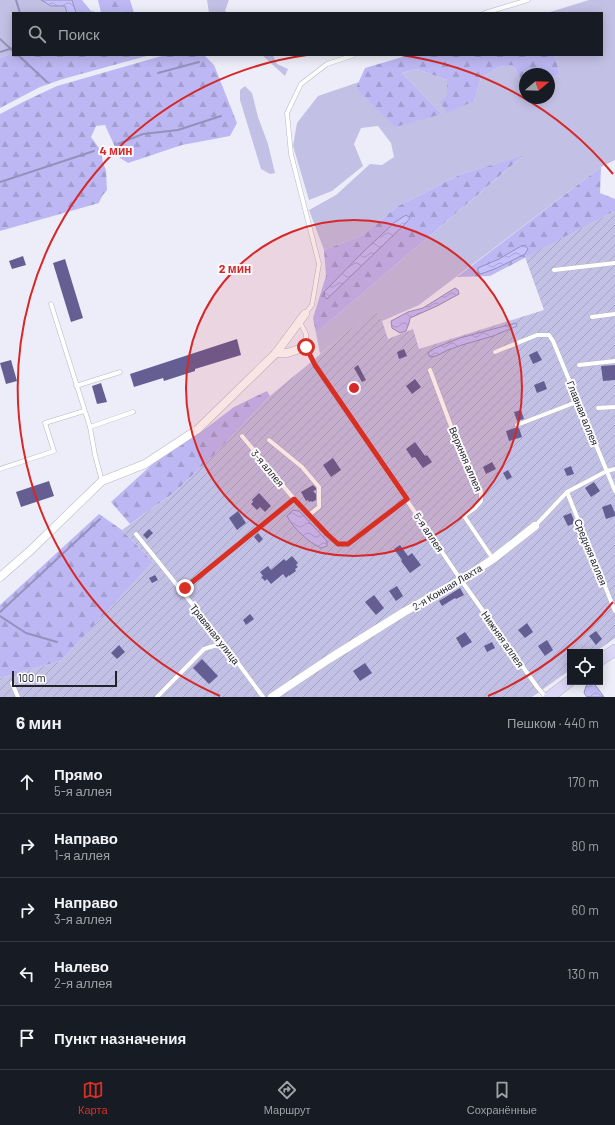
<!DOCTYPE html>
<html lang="ru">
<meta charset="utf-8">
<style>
body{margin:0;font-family:Barlow,sans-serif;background:#20242c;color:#f1f3f6}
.controls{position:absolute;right:12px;bottom:12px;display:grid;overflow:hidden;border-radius:0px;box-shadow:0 2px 10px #0003}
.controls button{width:36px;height:36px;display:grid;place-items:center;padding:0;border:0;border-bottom:1px solid #363941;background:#171b24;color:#f1f3f6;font:20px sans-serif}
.compass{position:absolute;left:519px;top:68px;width:36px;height:36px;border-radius:50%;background:#171b24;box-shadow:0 2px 10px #0003;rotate:71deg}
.scale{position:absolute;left:12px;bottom:10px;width:105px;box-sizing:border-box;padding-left:4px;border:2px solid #242328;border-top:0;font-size:11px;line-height:14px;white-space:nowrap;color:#242328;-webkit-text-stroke:3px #fbfbfe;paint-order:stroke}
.stop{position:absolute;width:12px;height:12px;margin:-9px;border:3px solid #d93025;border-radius:50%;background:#fff}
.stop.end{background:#d93025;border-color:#fff;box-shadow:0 1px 4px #0008}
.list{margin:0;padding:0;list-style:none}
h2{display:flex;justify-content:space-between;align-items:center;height:52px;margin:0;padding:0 16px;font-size:17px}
h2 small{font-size:13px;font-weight:400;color:#9ea1a6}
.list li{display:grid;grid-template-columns:26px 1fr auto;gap:12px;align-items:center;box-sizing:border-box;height:64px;padding:0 16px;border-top:1px solid #363941}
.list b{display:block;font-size:15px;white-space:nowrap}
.list p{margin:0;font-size:13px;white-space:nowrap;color:#9ea1a6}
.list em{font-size:13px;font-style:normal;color:#9ea1a6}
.icon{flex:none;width:22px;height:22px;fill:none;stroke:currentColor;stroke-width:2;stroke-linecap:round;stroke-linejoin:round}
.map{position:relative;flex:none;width:615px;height:697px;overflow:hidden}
.search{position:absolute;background:#171b24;box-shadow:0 2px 10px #0003;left:12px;right:12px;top:12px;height:44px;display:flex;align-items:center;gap:10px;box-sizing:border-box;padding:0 14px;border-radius:0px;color:#9ea1a6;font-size:15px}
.sheet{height:372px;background:#171b24}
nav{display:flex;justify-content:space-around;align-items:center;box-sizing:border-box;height:56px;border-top:1px solid #363941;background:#171b24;font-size:11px;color:#9ea1a6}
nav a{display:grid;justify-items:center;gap:2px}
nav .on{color:#d93025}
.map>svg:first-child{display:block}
.green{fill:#c3c0e5}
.forest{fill:url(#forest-firs)}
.garden{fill:url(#garden-furrows)}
.water{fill:url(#water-waves);stroke:#9591bc}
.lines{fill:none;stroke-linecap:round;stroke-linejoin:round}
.stream{stroke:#9591bc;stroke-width:2}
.building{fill:#645e93}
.lane-casing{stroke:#b8b8c4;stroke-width:5}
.street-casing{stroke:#b8b8c4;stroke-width:9}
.secondary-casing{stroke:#b8b8c4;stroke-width:12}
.lane{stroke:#fff;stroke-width:4}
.street{stroke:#fff;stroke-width:8}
.secondary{stroke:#dcd6f7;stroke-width:11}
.route{stroke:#d93025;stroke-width:5}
.ring{fill:none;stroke:#d62828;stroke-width:2}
.labels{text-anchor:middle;stroke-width:4;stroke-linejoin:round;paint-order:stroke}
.street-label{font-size:10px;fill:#242328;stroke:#fbfbfe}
.centre{fill:#d62828;stroke:#fbfbfe;stroke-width:2}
.ring-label{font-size:12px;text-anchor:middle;font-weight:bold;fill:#d62828;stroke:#fbfbfe;stroke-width:4;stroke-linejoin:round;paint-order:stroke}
</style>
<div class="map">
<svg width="615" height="697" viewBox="0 0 615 697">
<defs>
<pattern id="forest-firs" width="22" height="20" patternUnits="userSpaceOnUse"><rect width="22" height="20" fill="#bdb8f3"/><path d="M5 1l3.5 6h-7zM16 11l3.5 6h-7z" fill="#a29ed0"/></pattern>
<pattern id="garden-furrows" width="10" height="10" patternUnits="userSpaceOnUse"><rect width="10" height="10" fill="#c3c0e5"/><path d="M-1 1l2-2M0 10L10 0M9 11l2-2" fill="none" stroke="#a7a5c4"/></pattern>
<pattern id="water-waves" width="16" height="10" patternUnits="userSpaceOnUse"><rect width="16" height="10" fill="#c6c0fc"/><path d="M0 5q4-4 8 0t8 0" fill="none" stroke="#aaa5d8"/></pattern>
</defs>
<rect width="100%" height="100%" fill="#ededfa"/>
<g class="green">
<path d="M0 0H41L51 6H65L67 13H13V53L0 58Z"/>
<path d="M207 0H229L225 11 229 13H209Z"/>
<path d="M589 0H615V160L601 167 419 305 382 321 375 310 320 354 316 333 522 157 461 174 398 206 361 236 324 250 309 210 336 195 370 164 382 165 394 157 391 143 378 126 361 128 354 144 363 166 332 191 309 200 293 146 297 123 318 96 359 82 356 88 442 114 402 73 417 69 447 80V95L474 101 481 78 499 67 513 65 523 83H525V98H549V77L560 75 555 55H602V13H547Z"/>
<path d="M262 55H273L277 64 288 69 285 76Z"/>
<path d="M245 86 252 93 258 117 268 144 275 173 270 174 261 169 240 100V90Z"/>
</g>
<g class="forest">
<path d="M72 0H82L91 11 100 13H76Z"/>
<path d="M98 0H130L134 13H101Z"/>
<path d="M13 53V55H150L63 79 40 87 0 108V58Z"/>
<path d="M165 55H204L214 65 237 123 230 136 182 145 128 163 120 158 105 125 96 126 91 137 101 151 103 163 106 170 107 190 102 196 99 203 0 231V114L25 101 57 86Z"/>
<path d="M409 55H555L560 75 549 77V74H525V83H523L513 65 499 67 481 78 474 101 447 113 440 102 447 95V80L417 69 402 73 442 114 395 127 356 88 365 68Z"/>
<path d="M523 156 316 333 313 318 326 276 324 250 361 236 398 206 461 174Z"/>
<path d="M601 167 600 193 615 199V211L490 276 457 277Z"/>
<path d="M267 391 270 396 214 455 175 492 130 524 111 502 158 459 205 429 234 407Z"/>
<path d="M99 514 122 530 153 562 61 661 0 678V605Z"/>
</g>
<path class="garden" d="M615 211V638L595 652H570V670L532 697H0V678L61 661 153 562 122 530 175 492 214 455 270 396 375 309 382 321 388 339 413 329 419 349 544 310 525 257Z"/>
<g class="water">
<path d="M41 0H72L76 13H67L65 6H51Z"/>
<path d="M406 215 410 218 405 224 327 299 325 297 324 292 362 253 395 222Z"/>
<path d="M525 245 528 249 525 254 497 268 481 274 478 272V268L499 259 521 246Z"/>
<path d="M455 288 458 290 459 294 437 306 410 318 409 323 406 331 400 333 392 328 391 321 408 312 423 308Z"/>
<path d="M516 323 517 326 493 336 462 345 448 350 436 356 430 357 428 353 435 348 460 338Z"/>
<path d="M293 510 299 511 327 541V546L321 548C308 542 294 529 287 516Z"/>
<path d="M593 682 604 697H587L584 693 586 686Z"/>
</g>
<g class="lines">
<g class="stream">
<path d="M16 0 20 13"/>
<path d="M0 39 13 51"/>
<path d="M0 52 13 48"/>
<path d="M18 55 47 82"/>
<path d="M158 73 199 62"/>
<path d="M118 144 143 134 178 130 221 116"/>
<path d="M0 182 94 151"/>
<path d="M0 612 100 519"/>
<path d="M0 616 26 633 57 642"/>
</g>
</g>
<g class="building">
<path d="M23 256 26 265 12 269 9 261Z"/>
<path d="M65 259 83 318 71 322 53 263Z"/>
<path d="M237 339 241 355 195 369V371L164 381 163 378 134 387 130 374Z"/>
<path d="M404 349 407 356 399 359 397 352Z"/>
<path d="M537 351 542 360 533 364 529 355Z"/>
<path d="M11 360 17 381 6 384 0 363Z"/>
<path d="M358 365 366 380 362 382 354 368Z"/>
<path d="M615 365V380L603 381 601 366Z"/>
<path d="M415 379 421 387 412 394 406 386Z"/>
<path d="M544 381 547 389 537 393 534 385Z"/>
<path d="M101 383 107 402 97 404 92 386Z"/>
<path d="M521 410 524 419 517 421 514 412Z"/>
<path d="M515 428H519L522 437 509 441 506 431Z"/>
<path d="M415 442 425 456 427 455 432 462 423 468 415 457 412 458 406 449Z"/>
<path d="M333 458 341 470 331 477 323 465Z"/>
<path d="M492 462 496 469 486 474 483 467Z"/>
<path d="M571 466 574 474 567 476 564 469Z"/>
<path d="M508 470 512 477 507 480 503 473Z"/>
<path d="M49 481 54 496 21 507 16 492Z"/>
<path d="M594 482 600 491 591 497 585 488Z"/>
<path d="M313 485 316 488V490L313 491 316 494V500L312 502 311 501 309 502 308 500 306 501 301 492Z"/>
<path d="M259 493 271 506 265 512 260 507 257 510 251 504 253 502 252 500Z"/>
<path d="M611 504 615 513V516L606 519 602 507Z"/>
<path d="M238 511 246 523 237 530 229 518Z"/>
<path d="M571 513 575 523 568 526 563 516Z"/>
<path d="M149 529 153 533 147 539 143 535Z"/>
<path d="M258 533 263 539 259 543 254 537Z"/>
<path d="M400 545 408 556 412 553 421 565 410 573 401 561 402 560 394 549Z"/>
<path d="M292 556 298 563 296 565 298 567 295 569 296 571 289 576V575L286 578 283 574 271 584 267 579 265 581 261 577 263 576 260 572 268 566 271 570 284 559 286 561Z"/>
<path d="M155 575 158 580 152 583 149 578Z"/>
<path d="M397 586 403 596 396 601 389 591Z"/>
<path d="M460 588 464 595 456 599 455 598 442 606 439 601Z"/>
<path d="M374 595 384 608 376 615 365 602Z"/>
<path d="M250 614 254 619 246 625 243 620Z"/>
<path d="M527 623 533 632 525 638 518 630Z"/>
<path d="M596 631 602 639 596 645 589 636Z"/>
<path d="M465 632 472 642 462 648 456 638Z"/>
<path d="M547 640 553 650 545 656 538 646Z"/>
<path d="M492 642 495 648 487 652 484 646Z"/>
<path d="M119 645 125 652 117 659 111 653Z"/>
<path d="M202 659 218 676 209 684 193 668Z"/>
<path d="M365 663 372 673 360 681 353 671Z"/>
</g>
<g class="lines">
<g class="lane-casing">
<g id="lane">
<path d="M485 13 528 0"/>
<path d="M554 270 615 263"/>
<path d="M51 304 90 427 95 455 102 481"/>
<path d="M305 314 312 305 319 264 291 154 287 113 301 84 327 64 354 55"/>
<path d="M592 317 615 314"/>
<path d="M300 322 306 334V347L315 365 461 580 538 688 546 697"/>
<path d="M495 352 537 335H549L553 341 615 491"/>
<path d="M579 365 615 361"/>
<path d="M430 370 451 426 481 492V501L475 508 464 516 493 559"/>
<path d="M76 386 120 372"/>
<path d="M598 408 615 407"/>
<path d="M517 425 579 401"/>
<path d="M90 427 133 412"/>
<path d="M242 436C273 473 302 512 338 544H347L407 499"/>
<path d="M269 440 302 467 319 487V507L309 515"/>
<path d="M0 469 54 451 45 423 84 411"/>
<path d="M567 492 615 611"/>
<path d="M535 526 567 492 607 471 615 469"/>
<path d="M136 534 221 640 263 697"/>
<path d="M181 591 294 499"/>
<path d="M12 683 18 697"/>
<path d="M157 697 204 649 217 645 221 640"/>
</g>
</g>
<g class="street-casing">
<g id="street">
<path d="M276 353H287L306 347"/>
<path d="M0 577 31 550 102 481 145 464 198 429 276 353 305 314"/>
<path d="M272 697 329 659 404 612 461 580 493 559 535 526"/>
</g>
</g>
<g class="secondary-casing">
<g id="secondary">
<path d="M600 660 615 650"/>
<path d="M549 697 570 681"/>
</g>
</g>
<use href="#lane" class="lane"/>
<use href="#street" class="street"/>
<use href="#secondary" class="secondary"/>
</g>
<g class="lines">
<path class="route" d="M185 588 294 499 327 534 338 544H348L407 499 315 365 306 347"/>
</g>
<circle cx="354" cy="388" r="168" fill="#d62828" fill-opacity=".12"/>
<g class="ring">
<circle cx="354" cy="388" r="168"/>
<path d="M613 602A336 336 0 0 1 488 696M220 696A336 336 0 0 1 307 55M401 55A336 336 0 0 1 613 174"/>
</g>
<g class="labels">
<g class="street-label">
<text transform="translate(583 413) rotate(68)" y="4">Главная аллея</text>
<text transform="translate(466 459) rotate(67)" y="4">Верхняя аллея</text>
<text transform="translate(268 468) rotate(50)" y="4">3-я аллея</text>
<text transform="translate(429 532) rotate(56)" y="4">5-я аллея</text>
<text transform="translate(591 552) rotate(68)" y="4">Средняя аллея</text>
<text transform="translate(447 587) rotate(-31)" y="4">2-я Конная Лахта</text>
<text transform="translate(215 634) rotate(52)" y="4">Травяная улица</text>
<text transform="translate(503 639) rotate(55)" y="4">Нижняя аллея</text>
</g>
</g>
<circle cx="354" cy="388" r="6" class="centre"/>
<g class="ring-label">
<text x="116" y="155">4 мин</text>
<text x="235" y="273">2 мин</text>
</g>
</svg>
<div class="controls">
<button><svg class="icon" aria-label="locate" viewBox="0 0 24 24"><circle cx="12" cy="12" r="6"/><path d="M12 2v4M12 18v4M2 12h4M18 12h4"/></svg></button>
</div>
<svg class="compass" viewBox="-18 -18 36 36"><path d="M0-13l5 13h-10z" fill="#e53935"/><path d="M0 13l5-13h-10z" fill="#9ea1a6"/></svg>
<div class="scale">100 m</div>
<div class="stop" style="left:306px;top:347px"></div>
<div class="stop end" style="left:185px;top:588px"></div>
<div class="search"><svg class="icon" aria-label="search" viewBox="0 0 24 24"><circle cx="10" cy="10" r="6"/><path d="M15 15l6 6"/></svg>Поиск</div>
</div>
<section class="sheet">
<h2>6 мин<small>Пешком · 440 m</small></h2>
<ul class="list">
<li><svg class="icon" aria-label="ahead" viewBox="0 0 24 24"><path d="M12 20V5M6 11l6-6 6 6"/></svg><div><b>Прямо</b><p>5-я аллея</p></div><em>170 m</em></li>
<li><svg class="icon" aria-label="right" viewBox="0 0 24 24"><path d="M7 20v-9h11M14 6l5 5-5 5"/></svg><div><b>Направо</b><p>1-я аллея</p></div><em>80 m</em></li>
<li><svg class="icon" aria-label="right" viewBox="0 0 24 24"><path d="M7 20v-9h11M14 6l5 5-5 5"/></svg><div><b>Направо</b><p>3-я аллея</p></div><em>60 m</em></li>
<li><svg class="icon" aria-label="left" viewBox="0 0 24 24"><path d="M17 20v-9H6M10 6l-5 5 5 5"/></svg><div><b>Налево</b><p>2-я аллея</p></div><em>130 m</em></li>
<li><svg class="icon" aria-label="arrive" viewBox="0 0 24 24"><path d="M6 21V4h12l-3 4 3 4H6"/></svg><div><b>Пункт назначения</b></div></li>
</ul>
</section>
<nav>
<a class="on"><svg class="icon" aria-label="map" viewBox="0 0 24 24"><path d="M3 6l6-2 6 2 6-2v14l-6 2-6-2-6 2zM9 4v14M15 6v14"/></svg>Карта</a>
<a><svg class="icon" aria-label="directions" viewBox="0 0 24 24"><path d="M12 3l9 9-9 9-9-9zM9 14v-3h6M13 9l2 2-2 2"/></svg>Маршрут</a>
<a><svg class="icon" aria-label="saved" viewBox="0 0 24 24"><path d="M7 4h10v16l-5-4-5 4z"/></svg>Сохранённые</a>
</nav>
